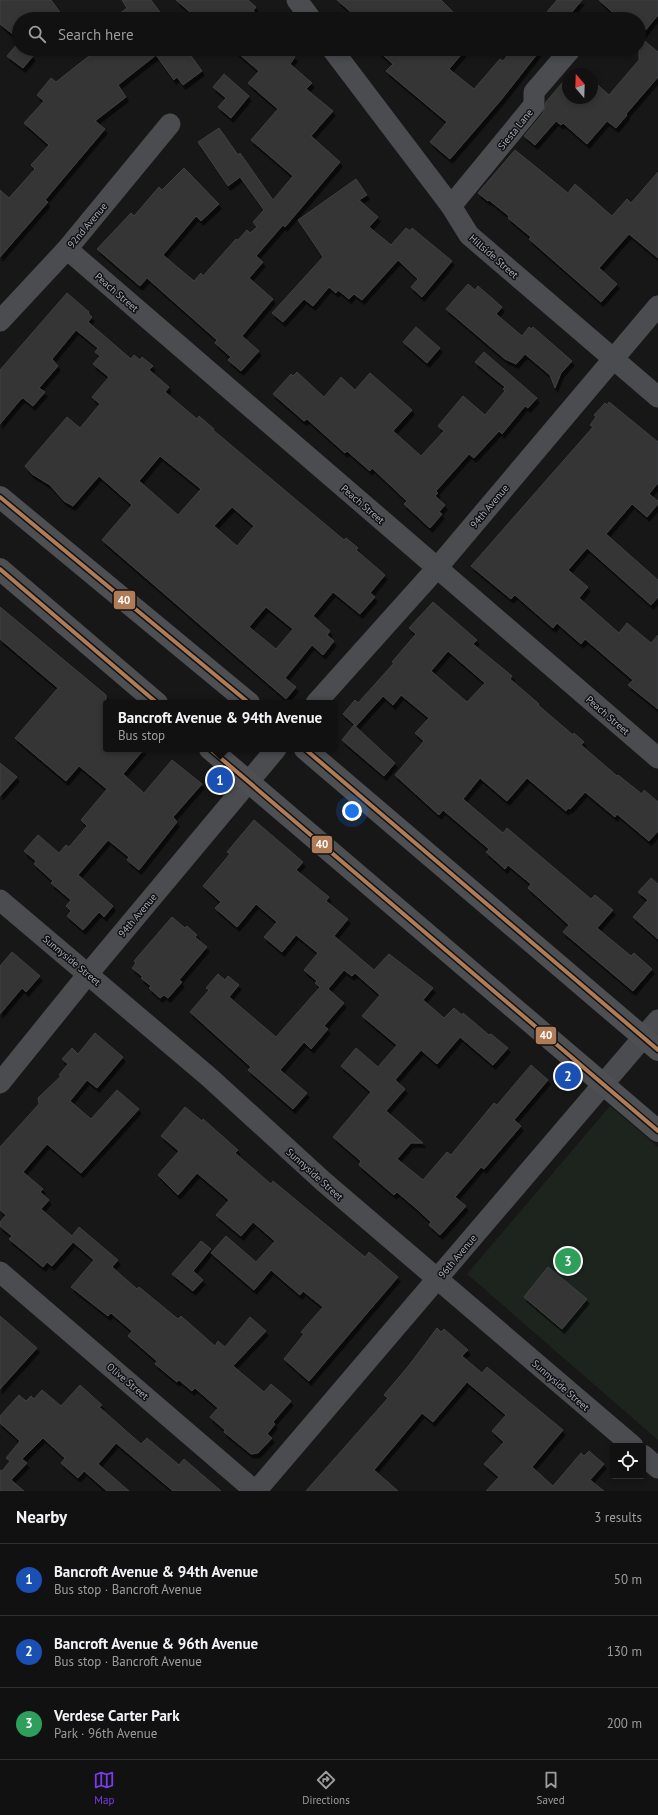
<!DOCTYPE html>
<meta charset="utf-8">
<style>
body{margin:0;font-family:"PT Sans",sans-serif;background:#1a1a1a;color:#f1f3f6}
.controls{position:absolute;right:12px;bottom:12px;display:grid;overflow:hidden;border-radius:4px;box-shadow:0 2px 6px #0003}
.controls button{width:36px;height:36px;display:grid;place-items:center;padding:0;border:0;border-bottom:1px solid #303131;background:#111;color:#f1f3f6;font:20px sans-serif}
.compass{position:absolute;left:562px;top:68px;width:36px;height:36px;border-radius:50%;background:#111;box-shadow:0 2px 6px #0003;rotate:341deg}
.you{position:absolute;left:352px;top:811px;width:14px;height:14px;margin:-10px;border:3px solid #fff;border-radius:50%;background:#1a73e8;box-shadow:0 0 0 6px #1a73e833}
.badge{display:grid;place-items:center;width:26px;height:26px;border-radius:50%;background:#7c3aed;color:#fff;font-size:13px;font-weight:700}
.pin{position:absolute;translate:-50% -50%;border:2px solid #fff;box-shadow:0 1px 4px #0006}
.popup{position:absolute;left:103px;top:700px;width:234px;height:52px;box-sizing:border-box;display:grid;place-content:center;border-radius:4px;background:#111;filter:drop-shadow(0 1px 3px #0005);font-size:13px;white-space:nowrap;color:#9c9d9f}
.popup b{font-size:15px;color:#f1f3f6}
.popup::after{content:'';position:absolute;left:50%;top:100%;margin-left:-8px;border:8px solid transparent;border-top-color:#111}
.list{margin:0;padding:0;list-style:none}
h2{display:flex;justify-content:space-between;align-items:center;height:52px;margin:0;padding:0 16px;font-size:17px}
h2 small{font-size:13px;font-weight:400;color:#9c9d9f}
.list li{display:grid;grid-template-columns:26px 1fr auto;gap:12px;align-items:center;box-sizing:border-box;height:72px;padding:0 16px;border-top:1px solid #303131}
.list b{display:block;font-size:15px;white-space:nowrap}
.list p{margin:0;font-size:13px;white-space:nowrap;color:#9c9d9f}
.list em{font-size:13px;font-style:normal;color:#9c9d9f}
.icon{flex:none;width:22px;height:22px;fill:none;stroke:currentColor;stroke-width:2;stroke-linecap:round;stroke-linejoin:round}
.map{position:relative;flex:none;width:658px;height:1491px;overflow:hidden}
.search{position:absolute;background:#111;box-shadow:0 2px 6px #0003;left:12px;right:12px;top:12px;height:44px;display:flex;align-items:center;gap:10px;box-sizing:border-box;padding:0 14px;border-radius:22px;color:#9c9d9f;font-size:15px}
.sheet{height:268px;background:#111}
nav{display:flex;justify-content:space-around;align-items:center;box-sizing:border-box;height:56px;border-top:1px solid #303131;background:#111;font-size:11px;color:#9c9d9f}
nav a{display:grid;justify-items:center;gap:2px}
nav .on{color:#7c3aed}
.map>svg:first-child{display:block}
.green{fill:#1d241e}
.building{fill:#353536;stroke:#3f4043;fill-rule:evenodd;filter:url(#shadow)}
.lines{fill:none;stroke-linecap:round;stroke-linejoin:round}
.minor{stroke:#4b4c50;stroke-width:21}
.major{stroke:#4d4f52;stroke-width:22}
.bus-1-casing{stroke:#111113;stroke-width:7}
.bus-1{stroke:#b07c57;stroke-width:4}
.labels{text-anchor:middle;stroke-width:3;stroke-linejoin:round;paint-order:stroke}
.street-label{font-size:10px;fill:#a8adb8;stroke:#111113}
.line-badge{stroke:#111113;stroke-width:1.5}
.badge-label{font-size:11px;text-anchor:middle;font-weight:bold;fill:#fff}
</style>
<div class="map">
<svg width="658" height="1491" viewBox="0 0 658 1491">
<defs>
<filter id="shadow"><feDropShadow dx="2.5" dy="4.5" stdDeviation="0" flood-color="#0009"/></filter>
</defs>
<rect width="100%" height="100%" fill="#171717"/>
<path class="green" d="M610 1106 658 1147V1440L467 1274Z"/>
<g class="building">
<path d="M0 0H51L65 19H19V39L0 24Z"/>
<path d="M122 0H151L165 19H113L127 8Z"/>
<path d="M176 0H248L256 7 253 11 263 19H198Z"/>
<path d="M337 0H441L460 19H359Z"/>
<path d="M557 0H582L566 19H541Z"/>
<path d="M599 0H658V15L640 37 658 52V77L626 114 627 115 616 128 607 121 587 144 563 123 561 125 556 121 535 145 524 136 543 113 546 102 568 76V98H592V80L609 95 639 60V19H620Z"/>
<path d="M18 43 19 49H26L33 56 23 68 7 56Z"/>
<path d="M98 49H186L202 71 183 85 177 77 174 80 156 55 118 85 126 97 95 121 105 129 45 200 48 202 0 257V190L9 198 35 169 31 165 49 145 24 123 44 101 37 95 51 78 56 82Z"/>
<path d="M233 49H286L295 57 290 64 312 83 306 89 333 111 311 136 340 162 285 227 283 225 256 256 263 262 249 278 273 299 242 336 259 351 241 371 228 360 231 357 215 343 217 340 147 278 140 286 97 249 131 213 134 216 159 187 162 190 184 168 219 204 201 221 196 216 163 255 194 281 201 273 203 276 236 239 238 240 247 230 250 233 257 227 253 222 264 210 240 177 228 186 198 142 219 128 238 155 240 153 273 200 293 176 251 140 278 109 248 83 259 71Z"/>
<path d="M376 49H466L449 69 474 89 500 59 503 61 513 49H541L501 100 450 159 430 142 447 122 386 71 393 64Z"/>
<path d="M224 74 249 96 231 118 218 107 226 98 213 87Z"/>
<path d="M515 150 568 193 575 184 612 216 627 199 631 203 658 172V258L629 234 599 268 617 284 601 302 529 239 531 237 508 218 509 216 489 200 488 201 478 193Z"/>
<path d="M356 179 367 195 359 200 378 217 369 227 391 245 406 228 410 231 412 228 452 261 422 297 411 287 418 279 398 260 362 300 354 294 349 299 338 290 336 293 329 287 313 306 304 299 283 322 272 313 323 257 298 220Z"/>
<path d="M468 284 475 290 478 286 502 307 496 314 522 336 529 327 532 329 533 327 572 361 561 373 555 388 550 375 525 354 516 364 505 359 446 309Z"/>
<path d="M67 293 89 312 88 313 92 317 88 322 131 359 134 355 140 360 142 357 153 366 149 370 169 387 165 392 197 419 199 416 214 429 213 430 344 540 346 538 358 548 356 550 385 575 370 593 375 597 360 614 333 592 313 616 330 631 327 635 334 641 323 655 312 645 285 678 296 687 286 699 102 540 132 505 99 476 73 506 64 501 50 485 32 474 25 466 67 417 80 428 100 404 92 397 109 377 93 364 100 356 95 352 98 348 76 330 52 359 58 366 39 388 45 392 33 406 23 398 21 399 0 424V370ZM160 456 201 489 178 515 139 481ZM232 507 254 526 237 546 214 526ZM266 607 293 629 276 649 249 627Z"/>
<path d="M416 327 440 348 427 363 403 342Z"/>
<path d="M484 352 537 398 528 408 525 406 502 434 499 431 474 458 469 454 436 491 438 493 435 496 445 505 439 512 442 514 430 528 404 504 407 501 372 468 370 471 347 451 345 453 307 419 304 421 273 394 291 374 293 376 297 372 324 397 341 377 355 390 370 373 412 410 393 431 421 456 444 431 438 426 463 396 485 415 505 391 503 389 505 387 475 362Z"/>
<path d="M609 402 658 442V483L649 494 658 501V504L647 517 632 504 606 534 658 580V597L651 605 587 548 568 570 588 587 579 598 619 633 627 623 651 643 658 635V709L628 685 633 680 585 639 581 644 557 623 553 628 515 595 511 599 471 566 593 427 590 425 596 417 594 415 605 403 607 405Z"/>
<path d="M433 602 477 640 473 644 512 676 510 679 539 704 538 705 573 735 574 733 584 742 581 745 617 776 618 775 642 794 644 790 658 802V831L649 841 617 814 615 817 585 792 570 809 568 808 566 811 527 778 507 801 480 778 463 799 503 833 507 828 591 899 595 895 613 910 597 928 631 956 634 953 652 969 633 991 563 932 569 925 528 888 531 884 508 865 505 869 486 852 489 849 443 810 439 815 395 775 424 741 415 733 429 718 401 695 393 705 383 696 356 726 343 714 355 700 358 703 394 663 392 662 416 634 409 628ZM448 651 485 683 467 702 431 671Z"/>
<path d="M0 607 106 695V749H144L123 774 144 793 172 760 202 784 173 817 177 822 139 870 127 860 129 857 108 840 78 875 113 906 104 917 99 912 83 930 67 916 71 911 66 906 71 900 51 883 53 881 34 864 36 861 24 851 38 835 59 853 66 845 69 847 87 826 81 820 107 789 79 766 66 781 15 738 58 688 0 639Z"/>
<path d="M354 725 395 763 384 776 342 740Z"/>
<path d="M0 763 17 777 0 796Z"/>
<path d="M254 820 303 862 296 870 329 897 326 901 348 919 334 936 374 970 389 954 433 988 423 1000 444 1018 454 1008 462 1015 463 1013 489 1035 491 1034 508 1048 493 1065 460 1037 437 1064 421 1050 395 1080 405 1089 386 1111 423 1143H411L397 1159 423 1180 447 1152 451 1155 494 1103 497 1105 531 1065 548 1080 514 1120 521 1126 484 1169 481 1167 455 1197 466 1206 440 1235 429 1225 431 1222 417 1209 397 1192 394 1195 359 1165 361 1161 333 1137 371 1092 341 1066 356 1048 378 1067 397 1045 362 1016 380 995 355 973 352 976 344 970 328 989 344 1003 324 1026 328 1029 311 1049 304 1042 280 1070 307 1093 293 1109 248 1070 251 1067 190 1012 209 990 206 988 218 974 225 980 228 976 239 985 229 997 276 1037 320 987 315 983 317 981 304 970 318 953 296 935 282 952 264 937 277 922 256 904 237 927 215 908 221 902 203 886 230 854 227 852Z"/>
<path d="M651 878 658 884V939L633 917 648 900 638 892Z"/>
<path d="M172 917 185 928 187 926 197 935 195 937 207 947 179 980 182 982 168 998 164 995 160 998 149 988 151 986 141 978 143 977 132 968 136 963 134 961Z"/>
<path d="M12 952 40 976 26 992 22 988 0 1014V966Z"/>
<path d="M95 1033 123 1057 97 1088 87 1080 70 1101 91 1119 117 1090 139 1109 81 1173 47 1144 23 1172 43 1189 40 1192 49 1200 41 1209 72 1236 79 1227 118 1260 112 1267 137 1289 139 1287 178 1319 181 1316 215 1346 218 1341 225 1347 250 1317 266 1331 233 1366 264 1392 271 1384 291 1401 273 1422 275 1424 267 1434 272 1438 258 1453 251 1454 224 1432 225 1430 210 1417 218 1408 195 1388 192 1391 179 1380 177 1382 155 1364 157 1361 128 1336 132 1331 111 1313 108 1316 71 1287 94 1260 73 1242 52 1266 47 1262 43 1267 9 1239 12 1236 0 1226V1222L6 1215 0 1210V1147L39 1104 38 1098 61 1076 59 1075 68 1064 62 1059 72 1048 78 1054Z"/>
<path d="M185 1107 202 1121 203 1119 238 1150 235 1153 271 1184 273 1181 365 1257 369 1252 398 1277 309 1381 284 1359 304 1334 301 1332 323 1307 303 1291 300 1295 271 1270 254 1290 211 1253 226 1236 256 1262 275 1241 253 1222 241 1236 216 1215 229 1200 197 1173 178 1195 158 1175 179 1151 161 1136Z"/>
<path d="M201 1241 211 1249 193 1271 203 1280 193 1291 172 1274Z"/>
<path d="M548 1267 587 1299 562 1329 524 1297Z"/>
<path d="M0 1316 37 1348 0 1389Z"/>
<path d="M437 1328 441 1332 444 1329 468 1350 462 1356 482 1373 487 1367 563 1430 532 1467 553 1486 581 1453 584 1456 589 1451 604 1464 590 1480 604 1491H486L499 1477 484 1464 504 1442 492 1431 506 1415 467 1382 433 1422 422 1413 374 1470 398 1491H306L388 1398 384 1395 410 1364Z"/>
<path d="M80 1385 102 1405 99 1407 141 1444 147 1438 179 1465 184 1459 221 1491H173L116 1443 98 1464 129 1491H107L84 1471 78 1478 61 1463 65 1458 43 1438 22 1459 27 1463 11 1480 24 1491H0V1470L2 1471 10 1461 6 1458 20 1441 0 1423V1416L19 1395 26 1401 31 1396 34 1399 42 1390 61 1406Z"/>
</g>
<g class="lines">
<g class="minor">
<path d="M297 0 311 19"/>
<path d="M332 49 451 206 469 235 658 397"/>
<path d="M451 206 534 105V92L571 49"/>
<path d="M67 249 658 758"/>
<path d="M0 321 67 249 170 124"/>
<path d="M316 703 437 568 658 306"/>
<path d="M0 900 209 1077 324 1182 633 1446"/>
<path d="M0 1083 88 974 276 749"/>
<path d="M0 1272 255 1491"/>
<path d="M643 1455 658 1468"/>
<path d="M256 1491 658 1020"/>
</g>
<g class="major">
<path d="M0 497 249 703"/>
<path d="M0 569 157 703"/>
<path d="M210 749 658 1131"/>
<path d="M305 749 658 1050"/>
</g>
<g class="bus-1-casing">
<g id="bus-1">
<path d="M0 497 249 703"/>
<path d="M0 569 157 703"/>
<path d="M210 749 658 1131"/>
<path d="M305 749 658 1050"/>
</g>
</g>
<use href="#bus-1" class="bus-1"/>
</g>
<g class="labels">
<g class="street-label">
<text transform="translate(515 129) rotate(-51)" y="4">Siesta Lane</text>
<text transform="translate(87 225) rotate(-50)" y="4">92nd Avenue</text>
<text transform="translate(494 256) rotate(41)" y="4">Hillside Street</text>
<text transform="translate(117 292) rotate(41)" y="4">Peach Street</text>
<text transform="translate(363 504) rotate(41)" y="4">Peach Street</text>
<text transform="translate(489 506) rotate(-50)" y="4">94th Avenue</text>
<text transform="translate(608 715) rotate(41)" y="4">Peach Street</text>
<text transform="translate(137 915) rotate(-50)" y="4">94th Avenue</text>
<text transform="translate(72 960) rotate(40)" y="4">Sunnyside Street</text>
<text transform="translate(315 1174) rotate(42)" y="4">Sunnyside Street</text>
<text transform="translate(457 1256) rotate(-50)" y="4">96th Avenue</text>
<text transform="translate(128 1381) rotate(40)" y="4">Olive Street</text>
<text transform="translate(561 1385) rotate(41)" y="4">Sunnyside Street</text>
</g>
</g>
<g class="line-badge">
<rect x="113" y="590" width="23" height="20" rx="4" fill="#b07c57"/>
<rect x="311" y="835" width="22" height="19" rx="4" fill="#b07c57"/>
<rect x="535" y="1026" width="22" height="19" rx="4" fill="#b07c57"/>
</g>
<g class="badge-label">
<text x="124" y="604">40</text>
<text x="322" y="848">40</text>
<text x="546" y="1039">40</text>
</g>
</svg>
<div class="controls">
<button><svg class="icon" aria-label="locate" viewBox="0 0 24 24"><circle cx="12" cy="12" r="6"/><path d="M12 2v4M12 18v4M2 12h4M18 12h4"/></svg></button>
</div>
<svg class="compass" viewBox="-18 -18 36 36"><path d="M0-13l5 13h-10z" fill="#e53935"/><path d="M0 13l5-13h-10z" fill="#9c9d9f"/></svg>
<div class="you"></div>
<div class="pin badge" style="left:220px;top:780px;background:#1a4fb4">1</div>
<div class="popup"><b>Bancroft Avenue &amp; 94th Avenue</b>Bus stop</div>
<div class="pin badge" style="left:568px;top:1076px;background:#1a4fb4">2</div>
<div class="pin badge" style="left:568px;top:1261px;background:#2e9e5b">3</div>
<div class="search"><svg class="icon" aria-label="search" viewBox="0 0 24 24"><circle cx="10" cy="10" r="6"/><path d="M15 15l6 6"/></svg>Search here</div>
</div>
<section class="sheet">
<h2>Nearby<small>3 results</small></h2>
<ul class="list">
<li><span class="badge" style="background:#1a4fb4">1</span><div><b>Bancroft Avenue &amp; 94th Avenue</b><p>Bus stop · Bancroft Avenue</p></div><em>50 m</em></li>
<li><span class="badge" style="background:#1a4fb4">2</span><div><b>Bancroft Avenue &amp; 96th Avenue</b><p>Bus stop · Bancroft Avenue</p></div><em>130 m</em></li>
<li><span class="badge" style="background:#2e9e5b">3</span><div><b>Verdese Carter Park</b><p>Park · 96th Avenue</p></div><em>200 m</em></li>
</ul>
</section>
<nav>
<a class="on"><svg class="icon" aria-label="map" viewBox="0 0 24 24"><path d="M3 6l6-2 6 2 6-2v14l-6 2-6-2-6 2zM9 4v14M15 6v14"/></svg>Map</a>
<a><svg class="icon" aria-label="directions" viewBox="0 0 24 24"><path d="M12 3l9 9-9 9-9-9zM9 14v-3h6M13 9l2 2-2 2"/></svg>Directions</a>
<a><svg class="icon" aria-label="saved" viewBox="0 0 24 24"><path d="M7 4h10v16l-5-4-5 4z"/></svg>Saved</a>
</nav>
